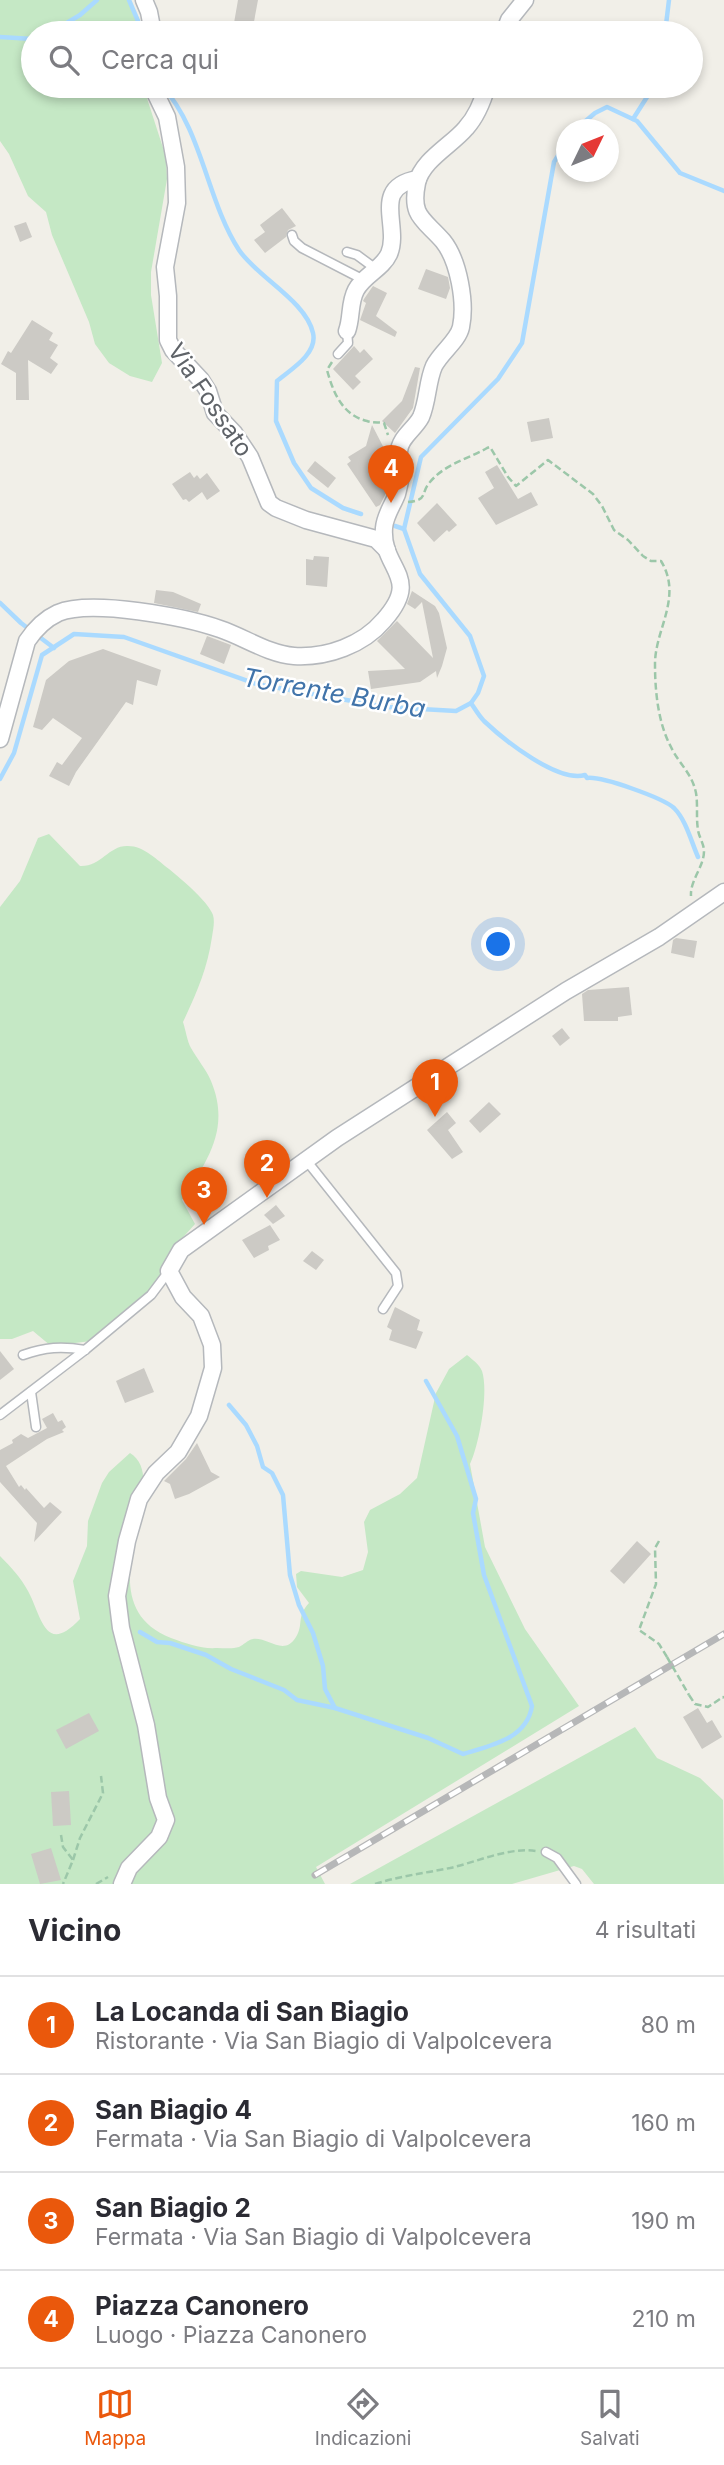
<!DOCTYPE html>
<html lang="it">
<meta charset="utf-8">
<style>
body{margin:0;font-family:Inter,sans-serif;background:#f2f2f3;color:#2b2b33}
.compass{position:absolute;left:556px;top:119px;width:63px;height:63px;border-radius:50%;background:#fff;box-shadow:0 4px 10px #0003;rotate:47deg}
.you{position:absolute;left:499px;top:945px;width:24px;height:24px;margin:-18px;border:5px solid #fff;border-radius:50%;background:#1a73e8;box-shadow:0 0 0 10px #1a73e833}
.badge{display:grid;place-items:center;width:46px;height:46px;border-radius:50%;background:#ea580c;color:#fff;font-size:23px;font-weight:700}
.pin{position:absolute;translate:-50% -58px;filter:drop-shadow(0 2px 4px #0008)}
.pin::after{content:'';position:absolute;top:37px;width:24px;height:21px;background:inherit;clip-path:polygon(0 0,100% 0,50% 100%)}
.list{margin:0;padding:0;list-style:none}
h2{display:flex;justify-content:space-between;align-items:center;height:91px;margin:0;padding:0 28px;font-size:30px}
h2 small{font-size:23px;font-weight:400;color:#7c7c81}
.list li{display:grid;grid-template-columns:46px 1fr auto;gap:21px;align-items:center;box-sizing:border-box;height:98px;padding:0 28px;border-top:2px solid #e1e1e2}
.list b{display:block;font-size:26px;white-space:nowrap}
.list p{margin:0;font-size:23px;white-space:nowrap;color:#7c7c81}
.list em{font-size:23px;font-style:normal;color:#7c7c81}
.icon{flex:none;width:38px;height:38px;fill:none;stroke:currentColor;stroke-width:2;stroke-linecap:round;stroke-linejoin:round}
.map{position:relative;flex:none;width:724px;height:1884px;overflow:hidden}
.search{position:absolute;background:#fff;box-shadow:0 4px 10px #0003;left:21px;right:21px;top:21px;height:77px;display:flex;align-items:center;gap:18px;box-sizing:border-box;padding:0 24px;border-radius:38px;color:#7c7c81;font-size:26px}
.sheet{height:483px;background:#fff}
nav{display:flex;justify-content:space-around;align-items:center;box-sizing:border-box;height:98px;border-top:2px solid #e1e1e2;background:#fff;font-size:19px;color:#7c7c81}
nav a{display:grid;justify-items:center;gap:4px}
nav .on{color:#ea580c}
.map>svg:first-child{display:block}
.green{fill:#c5e8c5}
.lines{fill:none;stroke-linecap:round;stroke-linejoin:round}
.stream{stroke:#aadaff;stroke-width:4.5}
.building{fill:#cccac5}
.lane-casing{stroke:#b5b8bc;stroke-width:11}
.street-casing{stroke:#b5b8bc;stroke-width:19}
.path{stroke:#9cc7a9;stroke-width:2.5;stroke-dasharray:7 3.5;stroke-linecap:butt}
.lane{stroke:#fff;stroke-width:8}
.street{stroke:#fff;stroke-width:16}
.rail-casing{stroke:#b6b7b8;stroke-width:7}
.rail{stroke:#fff;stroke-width:4.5;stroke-dasharray:13;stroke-linecap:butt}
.path-bridge{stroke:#9cc7a9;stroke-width:2.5;stroke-dasharray:7 3.5;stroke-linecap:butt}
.labels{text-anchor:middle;stroke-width:5;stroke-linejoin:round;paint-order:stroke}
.street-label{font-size:24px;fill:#5f6368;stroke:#fff}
.water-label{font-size:26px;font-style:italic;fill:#4174aa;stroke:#fff}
</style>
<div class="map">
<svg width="724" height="1884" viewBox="0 0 724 1884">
<rect width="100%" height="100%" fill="#f1efe8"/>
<g class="green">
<path d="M0 0H130L142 25 143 33H33V86H143L166 157 167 179 151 272V295L162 363 152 382 130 376 109 363 95 344 89 322 52 235 46 212 28 196 9 154 0 141Z"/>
<path d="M49 834 80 866C101 867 109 845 128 846 144 846 157 860 169 869 181 879 208 901 213 915 215 922 213 930 212 937 207 970 197 992 183 1022 186 1031 187 1041 191 1048 197 1059 206 1069 211 1081 231 1129 207 1161 182 1200L195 1224 168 1254 162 1275 122 1321 99 1340 51 1346 33 1331 12 1339H0V907L20 881 38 838Z"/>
<path d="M467 1355C473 1360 479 1364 482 1371 489 1392 479 1445 470 1464L485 1547 525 1629 579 1706 316 1867 325 1884H0V1556C11 1567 21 1578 28 1591 42 1617 45 1656 80 1619L73 1581 87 1546 88 1521 102 1483 109 1472 130 1453C177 1482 79 1602 171 1638 188 1644 200 1649 217 1648 224 1648 233 1649 239 1647 244 1645 247 1640 253 1639 268 1637 284 1657 296 1637 304 1624 296 1617 309 1603L297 1587 296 1574 301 1571 342 1577 363 1570 368 1552 364 1522 370 1510 400 1494 417 1478 436 1393 449 1369Z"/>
<path d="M635 1727 657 1758 700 1778 723 1800 724 1884H594L582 1869 574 1866 512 1884H350Z"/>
</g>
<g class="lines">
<g class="stream">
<path d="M129 0 138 21 139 33"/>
<path d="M50 33 80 15 97 0"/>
<path d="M665 33 669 0"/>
<path d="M0 37 33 39"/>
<path d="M162 86C202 129 207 201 239 250 257 277 306 301 313 333 318 354 290 370 277 381L276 421 294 463 311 488 343 508 361 514"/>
<path d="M633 119 654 86"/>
<path d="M575 130 595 113 607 107 637 121 680 173 724 191"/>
<path d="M395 526 404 529"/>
<path d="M0 603 21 623 54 648"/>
<path d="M471 703C475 709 479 716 484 721 504 740 558 783 585 775L587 778C602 776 663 798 674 808 686 820 691 841 698 857"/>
<path d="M0 779 14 753 42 655 74 634 124 637 256 684 386 707 456 711 471 703 478 693 484 676 470 636 420 574 404 529 421 457 498 379 522 343 554 162 566 143"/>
<path d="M229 1405 246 1425 257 1446 263 1467 272 1473 283 1495 290 1575 299 1605 313 1633 323 1666 325 1689 335 1708 428 1738 463 1754C490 1746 527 1739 532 1706L484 1575 473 1513 476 1499 457 1436 426 1381"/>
<path d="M140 1632 157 1642 170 1643 206 1655 231 1669 284 1690 297 1700 335 1708"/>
</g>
</g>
<g class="building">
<path d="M238 0H258L253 27 234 23Z"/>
<path d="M282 208 296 226 288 230 286 237 265 253 254 240 265 232 260 225Z"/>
<path d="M26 222 32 237 20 242 14 226Z"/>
<path d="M426 269 448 277 450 288 446 299 418 289Z"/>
<path d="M373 286 387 293 376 316 397 332 395 337 360 320 366 303 363 301 364 299Z"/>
<path d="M32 320 53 333 49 340 58 345 50 358 58 364 51 374 28 360 29 400H16V373L1 364 8 351 11 353Z"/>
<path d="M354 346 360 353 364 349 373 359 355 376 361 382 353 390 333 369Z"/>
<path d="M415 367 420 368 413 408 395 433 382 421 402 401Z"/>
<path d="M549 418 553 438 531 442 527 422Z"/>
<path d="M372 425 388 456 391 471 390 477 381 482 387 491 380 505 376 507 347 464 351 461 348 457 366 446Z"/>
<path d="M315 461 336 478 328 488 307 471Z"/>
<path d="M497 465 518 499 531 492 538 505 496 525 478 498 494 488 485 472Z"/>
<path d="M190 472 194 478 197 475 200 479 207 473 220 491 207 500 202 492 189 502 186 499 183 500 172 484Z"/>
<path d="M437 503 457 525 449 532 447 530 434 542 417 523Z"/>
<path d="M314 556 329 557 327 587 306 585V559L313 560Z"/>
<path d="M156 590 173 592 201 604 198 612 154 603Z"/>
<path d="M412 591 435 606 439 613 447 648 442 666 437 678 436 671 420 682 371 689 368 671 405 669 377 641 397 621 433 658 422 602 415 609 407 604Z"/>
<path d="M207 636 231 645 224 664 200 654Z"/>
<path d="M103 649 161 670 157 686 137 680 133 705 126 702 76 772 69 786 49 776 57 762 62 765 82 738 53 718 42 730 33 727 46 680 69 661Z"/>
<path d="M676 938 697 941 694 958 671 953 673 940Z"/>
<path d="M629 987 632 1015 618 1017V1021H584L582 994 588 990Z"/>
<path d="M562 1028 570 1038 560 1046 552 1036Z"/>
<path d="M489 1102 501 1114 480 1133 469 1121Z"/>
<path d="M447 1112 456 1123 448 1130 463 1152 452 1159 427 1130Z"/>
<path d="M276 1205 285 1216 273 1224 264 1215Z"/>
<path d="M270 1225 280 1240 268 1246 269 1250 254 1258 242 1240Z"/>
<path d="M312 1251 324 1260 316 1270 303 1261Z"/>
<path d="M395 1307 420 1320 417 1330 423 1332 416 1349 389 1340 392 1330 387 1327Z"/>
<path d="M0 1351 14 1369 0 1380Z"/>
<path d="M144 1368 154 1392 125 1403 116 1381Z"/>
<path d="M53 1413 58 1422 62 1420 66 1427 62 1430 64 1432 47 1439 6 1466 19 1487 21 1485 25 1490 26 1488 44 1508 50 1502 62 1512 34 1542 37 1523 0 1482V1450L13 1443 12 1440 21 1434 28 1438 47 1428 42 1419Z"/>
<path d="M197 1443 211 1472 220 1477 189 1494 175 1499 170 1484 164 1481 186 1459Z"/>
<path d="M637 1541 651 1554 624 1584 610 1571Z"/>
<path d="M698 1708 707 1723 712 1720 722 1737 702 1749 683 1717Z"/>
<path d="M89 1713 99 1731 66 1749 56 1730Z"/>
<path d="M69 1791 71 1825 53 1826 51 1792Z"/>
<path d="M51 1848 61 1880 40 1884 31 1854Z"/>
</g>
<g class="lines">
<g class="lane-casing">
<g id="lane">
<path d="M292 235 294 241 302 248 364 280"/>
<path d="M347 252 357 255 376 269"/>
<path d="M338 354 348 343 347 331"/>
<path d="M306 1160 396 1273 398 1286 383 1309"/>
<path d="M23 1355C45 1347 62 1346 85 1350"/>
<path d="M31 1392 36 1427"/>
<path d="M0 1415 85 1350 151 1295 169 1271"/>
<path d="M546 1852 557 1858 576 1884"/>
</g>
</g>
<g class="street-casing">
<g id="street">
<path d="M144 0 149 12 153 33"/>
<path d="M504 33 509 20 525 0"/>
<path d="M152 86 167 117 176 167 177 203 165 267 168 296V340L173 350 201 380 208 391 215 413 234 433 250 457 269 503 276 508 306 520 376 539 387 550"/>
<path d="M347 331C352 318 349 303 356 290 364 275 382 269 389 254 401 226 370 187 418 179"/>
<path d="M0 739 27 641C35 629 45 619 58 613 91 599 186 617 220 629 244 637 268 654 294 656 327 658 363 645 384 620 423 576 381 570 384 528 385 515 393 505 397 494 399 486 402 476 401 468 400 463 398 457 399 452 399 438 415 429 421 417 428 401 427 382 434 366 441 352 458 341 461 327 466 303 459 261 443 241 424 219 410 217 417 183 422 160 452 145 466 128 476 117 483 100 487 86"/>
<path d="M122 1884 129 1868 159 1837 166 1820 158 1798 146 1725 121 1628 117 1596 127 1541 139 1499 156 1473 178 1452 199 1416 213 1368 212 1345 201 1316 183 1297 169 1271 181 1250 337 1138 566 991 659 937 724 892"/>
</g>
</g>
<g class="path">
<path d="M332 362 327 370C333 392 342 415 367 421 373 423 378 422 384 423L388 435"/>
<path d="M408 502C429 500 420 493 430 482 445 464 468 459 487 448L490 447 508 477 516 486 548 460 593 494 602 506 614 530 628 540 643 556 651 561H661C683 597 655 629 655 664 655 691 658 723 671 747 679 764 692 773 696 793 698 805 696 818 698 830 699 837 704 844 704 851 704 867 690 880 691 896"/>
<path d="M659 1541 655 1548 656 1584 639 1630 659 1644 667 1657"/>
<path d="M689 1695 695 1704 708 1707 723 1697 724 1698"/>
<path d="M61 1835 63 1847 73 1860 63 1884"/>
<path d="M73 1860 80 1838 103 1793 101 1776"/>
<path d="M96 1884 108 1877"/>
<path d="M375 1884C400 1876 425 1873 450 1868 477 1862 508 1847 536 1851"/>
</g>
<use href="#lane" class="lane"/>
<use href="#street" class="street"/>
<g class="rail-casing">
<path id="rail" d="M315 1875 724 1634"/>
</g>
<use href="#rail" class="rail"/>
<path class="path-bridge" d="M667 1657 689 1695"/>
</g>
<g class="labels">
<g class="street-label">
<text transform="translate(210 400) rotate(56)" y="8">Via Fossato</text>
</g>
<g class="water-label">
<text transform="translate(334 693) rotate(10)" y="9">Torrente Burba</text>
</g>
</g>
</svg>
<svg class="compass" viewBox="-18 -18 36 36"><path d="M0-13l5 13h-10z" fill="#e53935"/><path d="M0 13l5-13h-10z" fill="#7c7c81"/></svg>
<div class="you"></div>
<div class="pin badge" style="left:435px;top:1117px">1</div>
<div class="pin badge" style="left:267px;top:1198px">2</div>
<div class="pin badge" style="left:204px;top:1225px">3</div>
<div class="pin badge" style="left:391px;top:503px">4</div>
<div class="search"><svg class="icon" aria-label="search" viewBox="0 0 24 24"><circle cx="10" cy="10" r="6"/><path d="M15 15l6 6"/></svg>Cerca qui</div>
</div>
<section class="sheet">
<h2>Vicino<small>4 risultati</small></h2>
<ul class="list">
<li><span class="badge">1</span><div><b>La Locanda di San Biagio</b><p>Ristorante · Via San Biagio di Valpolcevera</p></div><em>80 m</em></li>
<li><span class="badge">2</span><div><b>San Biagio 4</b><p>Fermata · Via San Biagio di Valpolcevera</p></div><em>160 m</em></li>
<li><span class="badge">3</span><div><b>San Biagio 2</b><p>Fermata · Via San Biagio di Valpolcevera</p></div><em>190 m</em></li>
<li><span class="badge">4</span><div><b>Piazza Canonero</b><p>Luogo · Piazza Canonero</p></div><em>210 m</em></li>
</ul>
</section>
<nav>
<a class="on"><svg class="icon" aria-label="map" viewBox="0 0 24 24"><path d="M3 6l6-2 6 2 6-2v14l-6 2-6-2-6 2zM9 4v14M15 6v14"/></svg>Mappa</a>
<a><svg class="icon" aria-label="directions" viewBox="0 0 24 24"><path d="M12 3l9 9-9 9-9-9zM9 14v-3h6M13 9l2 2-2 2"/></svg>Indicazioni</a>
<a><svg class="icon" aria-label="saved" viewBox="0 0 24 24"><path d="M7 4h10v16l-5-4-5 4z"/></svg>Salvati</a>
</nav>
